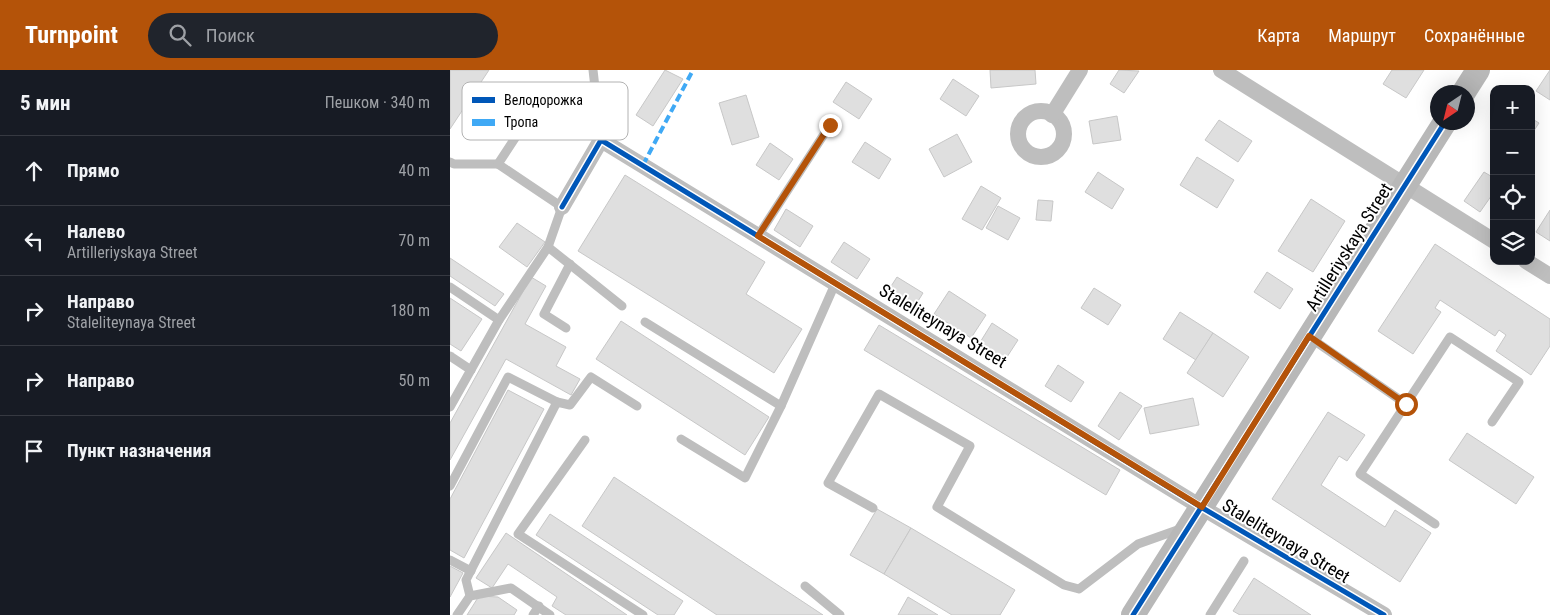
<!DOCTYPE html>
<html lang="ru">
<meta charset="utf-8">
<style>
body{margin:0;font-family:"Roboto Condensed",sans-serif;background:#20242c;color:#f1f3f6}
.controls{position:absolute;right:15px;top:15px;display:grid;overflow:hidden;border-radius:10px;box-shadow:0 5px 20px #0002}
.controls button{width:45px;height:45px;display:grid;place-items:center;padding:0;border:0;border-bottom:1px solid #363941;background:#171b24;color:#f1f3f6;font:25px sans-serif}
.compass{position:absolute;left:980px;top:15px;width:45px;height:45px;border-radius:50%;background:#171b24;box-shadow:0 5px 20px #0002;rotate:215deg}
.stop{position:absolute;width:15px;height:15px;margin:-11px;border:4px solid #b45309;border-radius:50%;background:#fff}
.stop.end{background:#b45309;border-color:#fff;box-shadow:0 1px 5px #0008}
.list{margin:0;padding:0;list-style:none}
h2{display:flex;justify-content:space-between;align-items:center;height:65px;margin:0;padding:0 20px;font-size:21px}
h2 small{font-size:16px;font-weight:400;color:#9ea1a6}
.list li{display:grid;grid-template-columns:32px 1fr auto;gap:15px;align-items:center;box-sizing:border-box;height:70px;padding:0 20px;border-top:1px solid #363941}
.list b{display:block;font-size:19px;white-space:nowrap}
.list p{margin:0;font-size:16px;white-space:nowrap;color:#9ea1a6}
.list em{font-size:16px;font-style:normal;color:#9ea1a6}
.icon{flex:none;width:28px;height:28px;fill:none;stroke:currentColor;stroke-width:2;stroke-linecap:round;stroke-linejoin:round}
.map{position:relative;flex:none;width:1100px;height:545px;overflow:hidden}
header{display:flex;align-items:center;gap:30px;box-sizing:border-box;height:70px;padding:0 25px;background:#b45309;color:#fff}
header strong{font-size:24px}
nav{display:flex;gap:28px;margin-inline-start:auto;font-size:18px}
.search{width:350px;height:45px;background:#20242c;display:flex;align-items:center;gap:12px;box-sizing:border-box;padding:0 18px;border-radius:28px;color:#9ea1a6;font-size:19px}
main{display:flex}
aside{flex:1;background:#171b24}
.map>svg:first-child{display:block}
.building{fill:#dfdfdf;stroke:#c7c7c7}
.lines{fill:none;stroke-linecap:round;stroke-linejoin:round}
.lane{stroke:#bebebe;stroke-width:9}
.street{stroke:#bebebe;stroke-width:16}
.secondary{stroke:#b8b8b8;stroke-width:24}
.quiet{stroke:#3fa9f5;stroke-width:4;stroke-dasharray:8 4;stroke-linecap:butt}
.cycleway-casing{stroke:#fff;stroke-width:8}
.cycleway{stroke:#0057b8;stroke-width:5}
.route{stroke:#b45309;stroke-width:6}
.labels{text-anchor:middle;stroke-width:4;stroke-linejoin:round;paint-order:stroke}
.street-label{font-size:18px;fill:#000;stroke:#fff}
.key{fill:#fff;stroke:#b2b2b2;stroke-width:1}
.key-label{font-size:14px;fill:#000}
</style>
<header>
<strong>Turnpoint</strong>
<div class="search"><svg class="icon" aria-label="search" viewBox="0 0 24 24"><circle cx="10" cy="10" r="6"/><path d="M15 15l6 6"/></svg>Поиск</div>
<nav><a>Карта</a><a>Маршрут</a><a>Сохранённые</a></nav>
</header>
<main>
<aside>
<h2>5 мин<small>Пешком · 340 m</small></h2>
<ul class="list">
<li><svg class="icon" aria-label="ahead" viewBox="0 0 24 24"><path d="M12 20V5M6 11l6-6 6 6"/></svg><div><b>Прямо</b></div><em>40 m</em></li>
<li><svg class="icon" aria-label="left" viewBox="0 0 24 24"><path d="M17 20v-9H6M10 6l-5 5 5 5"/></svg><div><b>Налево</b><p>Artilleriyskaya Street</p></div><em>70 m</em></li>
<li><svg class="icon" aria-label="right" viewBox="0 0 24 24"><path d="M7 20v-9h11M14 6l5 5-5 5"/></svg><div><b>Направо</b><p>Staleliteynaya Street</p></div><em>180 m</em></li>
<li><svg class="icon" aria-label="right" viewBox="0 0 24 24"><path d="M7 20v-9h11M14 6l5 5-5 5"/></svg><div><b>Направо</b></div><em>50 m</em></li>
<li><svg class="icon" aria-label="arrive" viewBox="0 0 24 24"><path d="M6 21V4h12l-3 4 3 4H6"/></svg><div><b>Пункт назначения</b></div></li>
</ul>
</aside>
<div class="map">
<svg width="1100" height="545" viewBox="0 0 1100 545">
<rect width="100%" height="100%" fill="#fff"/>
<g class="building">
<path d="M0 0H39L0 59Z"/>
<path d="M215 0 233 9 203 56 186 45Z"/>
<path d="M540 0H585L586 14 541 18Z"/>
<path d="M669 0 689 1 674 23 660 14Z"/>
<path d="M942 0H974L956 28 933 14Z"/>
<path d="M1100 0V30L1086 21Z"/>
<path d="M503 9 529 26 516 46 490 29Z"/>
<path d="M396 12 422 29 409 49 383 32Z"/>
<path d="M296 25 309 67 282 75 269 33Z"/>
<path d="M667 46 671 70 643 74 639 51Z"/>
<path d="M1081 48 1089 53 1081 65Z"/>
<path d="M769 50 802 71 788 92 755 70Z"/>
<path d="M507 64 522 92 494 107 479 79Z"/>
<path d="M415 72 441 89 429 109 402 92Z"/>
<path d="M320 73 343 89 329 110 306 95Z"/>
<path d="M747 87 784 110 767 138 730 115Z"/>
<path d="M648 102 674 119 662 139 635 122Z"/>
<path d="M1034 102 1044 108V122L1030 142 1014 131Z"/>
<path d="M175 105 315 192 296 224 352 259 324 303 128 181Z"/>
<path d="M531 116 551 128 532 160 512 149Z"/>
<path d="M861 129 895 151 863 202 828 181Z"/>
<path d="M588 130 603 131 601 151 586 150Z"/>
<path d="M548 136 570 148 558 170 536 158Z"/>
<path d="M336 139 363 156 350 177 324 160Z"/>
<path d="M1100 140V171L1086 162Z"/>
<path d="M67 153 95 172 77 197 49 177Z"/>
<path d="M394 172 420 189 407 209 381 192Z"/>
<path d="M985 174 1100 249V276L1081 305 1046 281 1056 265 1049 260 1045 266 990 230 985 238 991 242 963 284 928 261Z"/>
<path d="M0 188 54 224 45 236 0 206Z"/>
<path d="M817 202 843 219 830 239 804 222Z"/>
<path d="M81 207 96 216 75 254 116 277 106 296 130 309 121 325 56 289 0 390V353Z"/>
<path d="M447 207 473 223 460 244 434 227Z"/>
<path d="M644 218 671 235 658 255 631 238Z"/>
<path d="M499 221 536 245 521 268 484 244Z"/>
<path d="M0 228 32 249 11 281 0 274Z"/>
<path d="M730 242 763 263 746 290 713 269Z"/>
<path d="M171 251 319 347 295 385 146 289Z"/>
<path d="M542 253 568 270 555 290 529 274Z"/>
<path d="M429 255 670 400 656 425 414 280Z"/>
<path d="M763 263 799 287 773 327 737 303Z"/>
<path d="M608 295 634 312 621 332 595 316Z"/>
<path d="M58 320 94 339 14 488 0 480V429Z"/>
<path d="M670 322 692 336 669 370 648 356Z"/>
<path d="M743 328 749 355 700 364 694 338Z"/>
<path d="M878 342 915 365 897 391 889 386 871 415 935 457 945 440 981 463 950 512 822 429Z"/>
<path d="M1017 363 1084 407 1066 434 999 390Z"/>
<path d="M164 407 373 545H267L132 456Z"/>
<path d="M427 439 461 458 434 504 400 485Z"/>
<path d="M100 444 233 531 224 545H208L86 465Z"/>
<path d="M461 458 565 520 550 545H502L434 504Z"/>
<path d="M56 463 177 545H116L102 536 107 527 58 494 42 518 26 508Z"/>
<path d="M0 496 13 503 0 527Z"/>
<path d="M804 508 861 545H790L783 541Z"/>
<path d="M29 526 48 527 67 540 64 545H17Z"/>
<path d="M458 527 488 545H448Z"/>
</g>
<g class="lines">
<g class="lane">
<path d="M143 0 151 70"/>
<path d="M0 92 4 94H48"/>
<path d="M308 166 380 55"/>
<path d="M98 177 172 236"/>
<path d="M0 217 49 250"/>
<path d="M195 252 331 336"/>
<path d="M116 258 94 244 120 194"/>
<path d="M859 267 956 334"/>
<path d="M0 286 21 300"/>
<path d="M0 337 49 250 98 177 112 137 48 94 90 30 151 70"/>
<path d="M231 369 295 408 331 336 385 214"/>
<path d="M135 370 68 464 193 545"/>
<path d="M0 416 58 307 107 332"/>
<path d="M423 438 378 413 429 324 520 376 487 437 614 515 629 519 688 474 733 458"/>
<path d="M985 454 910 404 1000 267 1069 312 1042 352"/>
<path d="M0 490 21 501"/>
<path d="M355 516 390 545"/>
<path d="M20 526 16 510 107 332 120 335 141 307 187 336"/>
<path d="M7 545 20 526 61 518 100 545"/>
<path d="M83 545 89 536"/>
<path d="M760 545 794 491"/>
</g>
<g class="street">
<path d="M771 0 1044 171"/>
<circle cx="591" cy="64" r="23"/>
<path d="M602 45 630 0"/>
<path d="M112 137 151 70 751 437 934 545"/>
<path d="M1076 191 1100 206"/>
</g>
<g class="secondary">
<path d="M1014 22 1028 0"/>
<path d="M683 545 995 52"/>
</g>
<path class="quiet" d="M193 95 243 0"/>
<g class="cycleway-casing">
<g id="cycleway">
<path d="M112 137 151 70 751 437 934 545"/>
<path d="M683 545 995 52"/>
</g>
</g>
<use href="#cycleway" class="cycleway"/>
</g>
<g class="lines">
<path class="route" d="M380 55 308 166 752 437 859 266 956 334"/>
</g>
<g class="labels">
<g class="street-label">
<text transform="translate(899 177) rotate(-58)" y="6">Artilleriyskaya Street</text>
<text transform="translate(493 256) rotate(31)" y="6">Staleliteynaya Street</text>
<text transform="translate(836 471) rotate(31)" y="6">Staleliteynaya Street</text>
</g>
</g>
<rect x="12" y="12" width="166" height="58" rx="8" class="key"/>
<rect x="22" y="27" width="23" height="6" fill="#0057b8"/>
<rect x="22" y="49" width="23" height="7" fill="#3fa9f5"/>
<g class="key-label">
<text x="54" y="35">Велодорожка</text>
<text x="54" y="57">Тропа</text>
</g>
</svg>
<div class="controls">
<button>+</button>
<button>−</button>
<button><svg class="icon" aria-label="locate" viewBox="0 0 24 24"><circle cx="12" cy="12" r="6"/><path d="M12 2v4M12 18v4M2 12h4M18 12h4"/></svg></button>
<button><svg class="icon" aria-label="layers" viewBox="0 0 24 24"><path d="M12 4l9 5-9 5-9-5zM3 14l9 5 9-5"/></svg></button>
</div>
<svg class="compass" viewBox="-18 -18 36 36"><path d="M0-13l5 13h-10z" fill="#e53935"/><path d="M0 13l5-13h-10z" fill="#9ea1a6"/></svg>
<div class="stop" style="left:956px;top:334px"></div>
<div class="stop end" style="left:380px;top:55px"></div>
</div>
</main>
